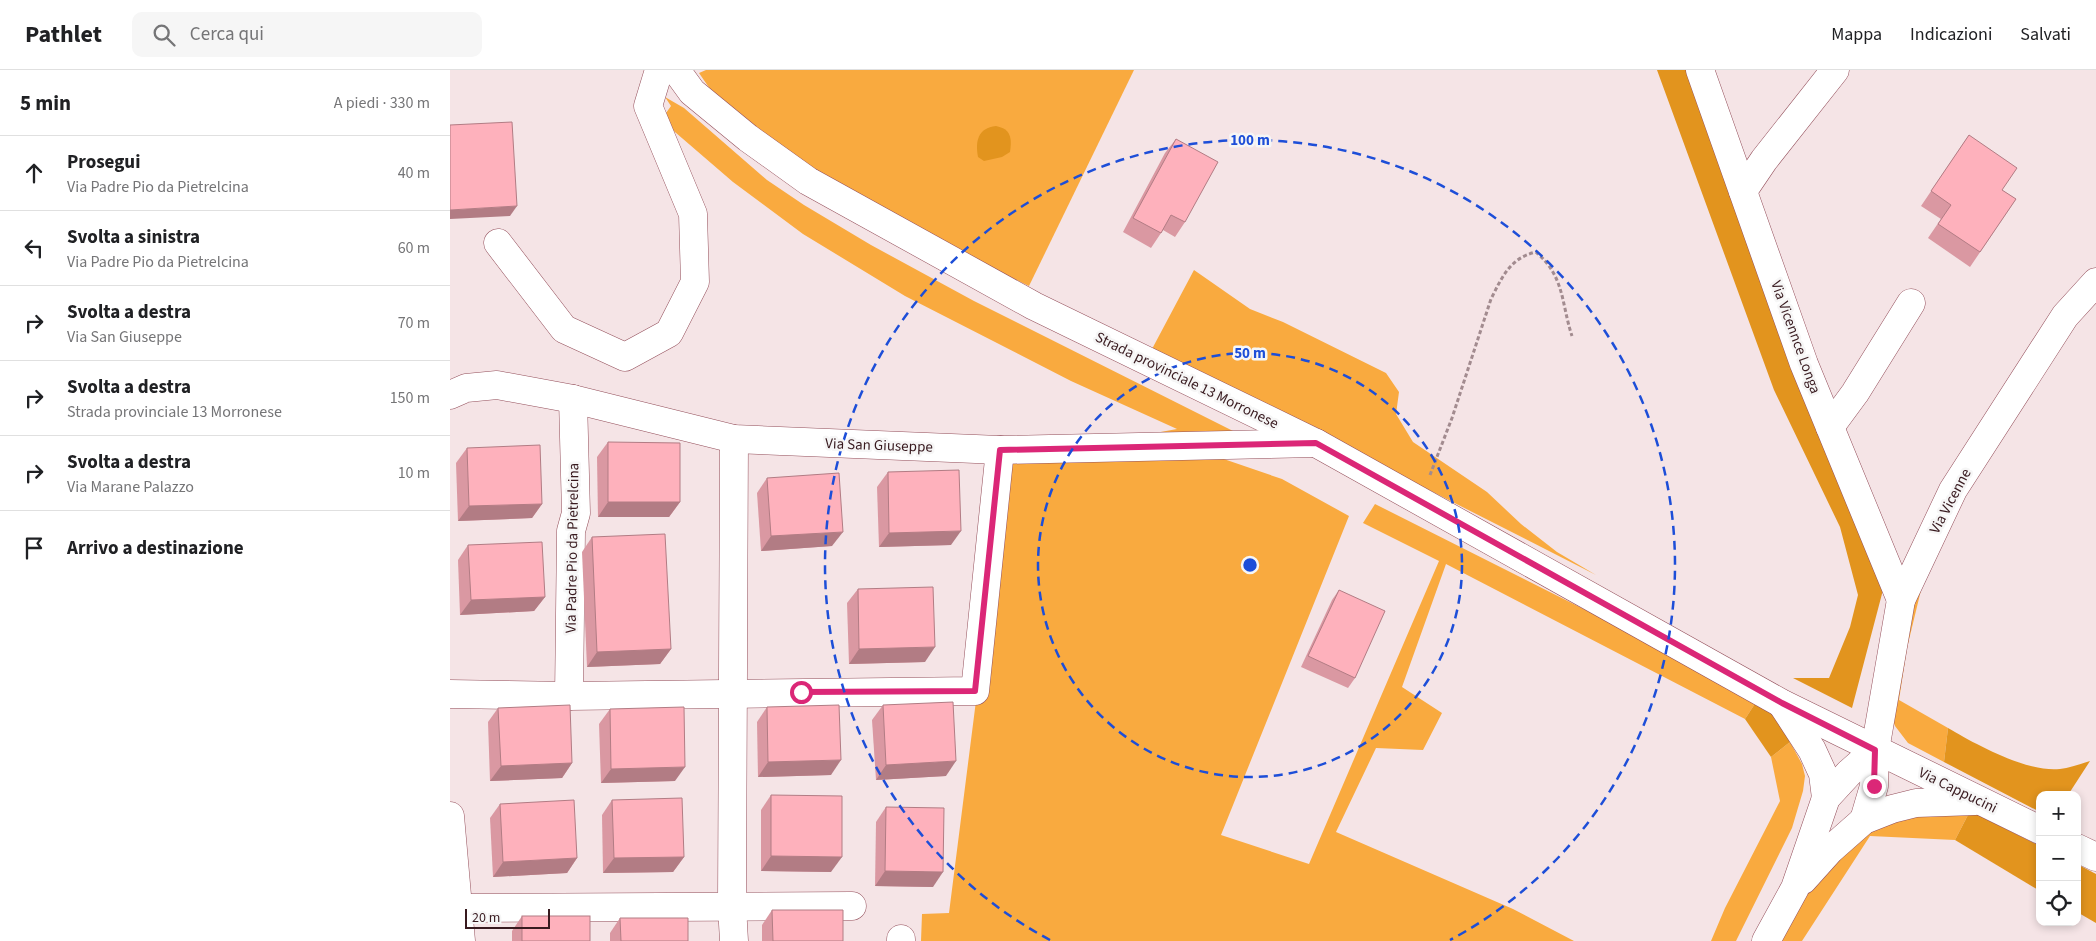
<!DOCTYPE html>
<html lang="it">
<meta charset="utf-8">
<style>
body{margin:0;font-family:"Source Sans 3",sans-serif;background:#f6f6f6;color:#202124}
.controls{position:absolute;right:15px;bottom:15px;display:grid;overflow:hidden;border-radius:10px;box-shadow:0 2px 8px #0003}
.controls button{width:45px;height:45px;display:grid;place-items:center;padding:0;border:0;border-bottom:1px solid #e0e0e0;background:#fff;color:#202124;font:25px sans-serif}
.scale{position:absolute;left:15px;bottom:12px;width:85px;box-sizing:border-box;padding-left:5px;border:2px solid #381a1f;border-top:0;font-size:14px;line-height:18px;white-space:nowrap;color:#381a1f;-webkit-text-stroke:4px #f6f6f6;paint-order:stroke}
.stop{position:absolute;width:15px;height:15px;margin:-11px;border:4px solid #db2777;border-radius:50%;background:#fff}
.stop.end{background:#db2777;border-color:#fff;box-shadow:0 1px 5px #0008}
.list{margin:0;padding:0;list-style:none}
h2{display:flex;justify-content:space-between;align-items:center;height:65px;margin:0;padding:0 20px;font-size:21px}
h2 small{font-size:16px;font-weight:400;color:#757577}
.list li{display:grid;grid-template-columns:32px 1fr auto;gap:15px;align-items:center;box-sizing:border-box;height:75px;padding:0 20px;border-top:1px solid #e0e0e0}
.list b{display:block;font-size:19px;white-space:nowrap}
.list p{margin:0;font-size:16px;white-space:nowrap;color:#757577}
.list em{font-size:16px;font-style:normal;color:#757577}
.icon{flex:none;width:28px;height:28px;fill:none;stroke:currentColor;stroke-width:2;stroke-linecap:round;stroke-linejoin:round}
.map{position:relative;flex:none;width:1646px;height:871px;overflow:hidden}
header{display:flex;align-items:center;gap:30px;box-sizing:border-box;height:70px;padding:0 25px;background:#fff;border-bottom:1px solid #e0e0e0}
header strong{font-size:24px}
nav{display:flex;gap:28px;margin-inline-start:auto;font-size:18px}
.search{width:350px;height:45px;background:#f6f6f6;display:flex;align-items:center;gap:12px;box-sizing:border-box;padding:0 18px;border-radius:10px;color:#757577;font-size:19px}
main{display:flex}
aside{flex:1;background:#fff}
.map>svg:first-child{display:block}
.green{fill:#f9aa3f}
.forest{fill:#e2941e}
.lines{fill:none;stroke-linecap:round;stroke-linejoin:round}
.minor-casing{stroke:#944f5b;stroke-width:29}
.major-casing{stroke:#944f5b;stroke-width:29}
.path{stroke:#a28b8f;stroke-width:3;stroke-dasharray:4 2.5;stroke-linecap:butt}
.minor{stroke:#fff;stroke-width:28}
.major{stroke:#fff;stroke-width:28}
.wall{fill:#da98a2}
.shaded-wall{fill:#b27c84}
.building{fill:#feb1bc;stroke:#b27c84}
.route{stroke:#db2777;stroke-width:6}
.ring{fill:none;stroke:#1d4ed8;stroke-width:2.5;stroke-dasharray:9 6}
.labels{text-anchor:middle;stroke-width:5;stroke-linejoin:round;paint-order:stroke}
.street-label{font-size:15px;fill:#381a1f;stroke:#f6f6f6}
.centre{fill:#1d4ed8;stroke:#f6f6f6;stroke-width:2.5}
.ring-label{font-size:15px;text-anchor:middle;font-weight:bold;fill:#1d4ed8;stroke:#f6f6f6;stroke-width:5;stroke-linejoin:round;paint-order:stroke}
</style>
<header>
<strong>Pathlet</strong>
<div class="search"><svg class="icon" aria-label="search" viewBox="0 0 24 24"><circle cx="10" cy="10" r="6"/><path d="M15 15l6 6"/></svg>Cerca qui</div>
<nav><a>Mappa</a><a>Indicazioni</a><a>Salvati</a></nav>
</header>
<main>
<aside>
<h2>5 min<small>A piedi · 330 m</small></h2>
<ul class="list">
<li><svg class="icon" aria-label="ahead" viewBox="0 0 24 24"><path d="M12 20V5M6 11l6-6 6 6"/></svg><div><b>Prosegui</b><p>Via Padre Pio da Pietrelcina</p></div><em>40 m</em></li>
<li><svg class="icon" aria-label="left" viewBox="0 0 24 24"><path d="M17 20v-9H6M10 6l-5 5 5 5"/></svg><div><b>Svolta a sinistra</b><p>Via Padre Pio da Pietrelcina</p></div><em>60 m</em></li>
<li><svg class="icon" aria-label="right" viewBox="0 0 24 24"><path d="M7 20v-9h11M14 6l5 5-5 5"/></svg><div><b>Svolta a destra</b><p>Via San Giuseppe</p></div><em>70 m</em></li>
<li><svg class="icon" aria-label="right" viewBox="0 0 24 24"><path d="M7 20v-9h11M14 6l5 5-5 5"/></svg><div><b>Svolta a destra</b><p>Strada provinciale 13 Morronese</p></div><em>150 m</em></li>
<li><svg class="icon" aria-label="right" viewBox="0 0 24 24"><path d="M7 20v-9h11M14 6l5 5-5 5"/></svg><div><b>Svolta a destra</b><p>Via Marane Palazzo</p></div><em>10 m</em></li>
<li><svg class="icon" aria-label="arrive" viewBox="0 0 24 24"><path d="M6 21V4h12l-3 4 3 4H6"/></svg><div><b>Arrivo a destinazione</b></div></li>
</ul>
</aside>
<div class="map">
<svg width="1646" height="871" viewBox="0 0 1646 871">
<rect width="100%" height="100%" fill="#f5e4e6"/>
<g class="green">
<path d="M256 0H684L579 216 450 153 343 91 271 35 249 3Z"/>
<path d="M215 27 234 38 317 110 354 135 421 175 524 231 797 368 694 365 727 359 621 311 455 226 353 164 283 112 211 50 221 36Z"/>
<path d="M744 200 800 239 833 252 936 303 949 322 946 344 963 372 1037 422 1071 454 1107 482 1146 505 702 279Z"/>
<path d="M762 385 832 409 899 446 771 765 859 794 989 491 913 453 925 434 1217 581 1308 629 1295 649 996 494 952 617 992 643 973 680 926 678 886 762 1063 839 1124 871H471L472 844 499 843 557 387Z"/>
<path d="M1479 487 1457 578 1449 630 1498 658 1494 692 1458 673 1445 656 1438 637 1456 542Z"/>
<path d="M1340 672 1352 694 1355 706 1353 721 1342 758 1286 871H1261L1275 838 1330 731 1321 687Z"/>
<path d="M1467 738 1520 741 1505 770 1420 766 1352 871H1327L1362 810 1409 762Z"/>
</g>
<g class="forest">
<path d="M1207 0H1240L1433 520 1402 638 1343 608H1379L1400 557 1408 525 1390 457 1324 320Z"/>
<path d="M546 56C561 59 562 68 560 82L552 87 534 91 528 87C525 71 528 58 546 56Z"/>
<path d="M1308 629 1338 657 1340 672 1321 687 1295 649Z"/>
<path d="M1498 658C1525 674 1578 703 1610 699 1619 698 1630 694 1640 691L1618 725H1590V742L1494 692Z"/>
<path d="M1520 741 1590 776V821L1505 770Z"/>
<path d="M1627 794 1646 804V853L1627 842Z"/>
</g>
<g class="lines">
<g class="minor-casing">
<g id="minor">
<path d="M1250 0 1354 294 1451 530"/>
<path d="M1293 121 1314 90 1385 0"/>
<path d="M48 173 114 259 175 287 219 263 245 212 243 144 198 36 209 0"/>
<path d="M0 325 16 318 47 315 123 329 284 369 550 380 866 373"/>
<path d="M1380 357 1405 323 1461 233"/>
<path d="M0 624 119 626 525 621 550 380"/>
<path d="M119 626 121 461 126 443 123 329"/>
<path d="M1425 680 1451 530 1503 420 1615 246 1646 212"/>
<path d="M0 746 11 871"/>
<path d="M7 838 402 836"/>
<path d="M284 871 282 836 284 369"/>
<path d="M451 871V869"/>
</g>
</g>
<g class="major-casing">
<g id="major">
<path d="M226 0 242 22 298 68 358 111 584 236 866 373 1331 633 1590 760"/>
<path d="M1332 634 1362 680 1373 704 1376 728"/>
<path d="M1414 750 1424 716 1425 680"/>
<path d="M1627 778 1646 787"/>
<path d="M1353 810 1380 780 1414 750 1442 739 1466 733 1525 731"/>
<path d="M1316 871 1345 818 1376 728 1399 703 1425 680"/>
</g>
</g>
<path class="path" d="M980 405 1002 348 1041 229C1052 207 1060 188 1086 182 1115 207 1111 233 1122 266"/>
<use href="#minor" class="minor"/>
<use href="#major" class="major"/>
</g>
<g class="wall">
<path d="M1519 65 1552 120 1566 129 1520 197 1478 168 1491 149 1471 136Z"/>
<path d="M726 69 735 152 725 167 713 160 701 178 673 162 715 83Z"/>
<path d="M158 372 230 432 219 447H148L147 387Z"/>
<path d="M17 378 92 434 82 448 8 451 6 393Z"/>
<path d="M438 402 501 475 429 477 427 417Z"/>
<path d="M317 408 382 476 311 481 307 423Z"/>
<path d="M142 467 221 579 210 594 137 597 132 482Z"/>
<path d="M18 475 95 527 84 541 10 545 8 490Z"/>
<path d="M408 519 475 592 399 594 397 533Z"/>
<path d="M889 520 905 608 898 618 851 597 882 530Z"/>
<path d="M433 635 496 706 426 710 422 650Z"/>
<path d="M317 637 381 705 308 707 307 652Z"/>
<path d="M48 638 122 693 112 708 40 711 38 652Z"/>
<path d="M160 639 225 711 151 713 149 654Z"/>
<path d="M321 725 381 802 311 801V740Z"/>
<path d="M162 730 234 787 223 802 153 803 152 745Z"/>
<path d="M50 734 127 788 117 803 43 807 40 748Z"/>
<path d="M436 737 483 817 425 816 426 752Z"/>
<path d="M322 840 393 871H312V855Z"/>
<path d="M72 846 140 871H62V861Z"/>
<path d="M170 848 238 871H160V863Z"/>
</g>
<g class="shaded-wall">
<path d="M67 136 60 146 0 149V140Z"/>
<path d="M158 432H230L219 447H148Z"/>
<path d="M92 434 82 448 8 451 19 436Z"/>
<path d="M511 461 501 475 429 477 439 463Z"/>
<path d="M393 462 382 476 311 481 321 466Z"/>
<path d="M95 527 84 541 10 545 21 530Z"/>
<path d="M485 577 475 592 399 594 409 579Z"/>
<path d="M221 579 210 594 137 597 147 582Z"/>
<path d="M391 690 381 705 308 707 318 692Z"/>
<path d="M506 691 496 706 426 710 436 695Z"/>
<path d="M122 693 112 708 40 711 51 696Z"/>
<path d="M235 697 225 711 151 713 161 699Z"/>
<path d="M321 786 392 787 381 802 311 801Z"/>
<path d="M234 787 223 802 153 803 164 788Z"/>
<path d="M127 788 117 803 43 807 53 792Z"/>
<path d="M435 801 493 802 483 817 425 816Z"/>
</g>
<g class="building">
<path d="M62 52 67 136 0 140V55Z"/>
<path d="M1519 65 1567 98 1552 120 1566 129 1530 182 1488 154 1501 135 1481 121Z"/>
<path d="M726 69 768 92 735 152 721 145 711 163 683 148Z"/>
<path d="M158 372 230 373V432H158Z"/>
<path d="M90 375 92 434 19 436 17 378Z"/>
<path d="M509 400 511 461 439 463 438 402Z"/>
<path d="M389 403 393 462 321 466 317 408Z"/>
<path d="M215 464 221 579 147 582 142 467Z"/>
<path d="M92 472 95 527 21 530 18 475Z"/>
<path d="M483 517 485 577 409 579 408 519Z"/>
<path d="M889 520 935 541 905 608 858 586Z"/>
<path d="M503 632 506 691 436 695 433 635Z"/>
<path d="M120 635 122 693 51 696 48 638Z"/>
<path d="M389 635 391 690 318 692 317 637Z"/>
<path d="M234 637 235 697 161 699 160 639Z"/>
<path d="M321 725 392 726V787L321 786Z"/>
<path d="M232 728 234 787 164 788 162 730Z"/>
<path d="M124 730 127 788 53 792 50 734Z"/>
<path d="M436 737 494 738 493 802 435 801Z"/>
<path d="M322 840H393V871H323Z"/>
<rect x="72" y="846" width="68" height="25"/>
<path d="M170 848H238V871H171Z"/>
</g>
<g class="lines">
<path class="route" d="M351 622 525 621 550 380 866 373 1332 633 1425 680 1424 716"/>
</g>
<g class="ring">
<circle cx="800" cy="495" r="212"/>
<path d="M600 870A425 425 0 1 1 1000 870"/>
</g>
<g class="labels">
<g class="street-label">
<text transform="translate(1346 267) rotate(70)" y="5">Via Vicennce Longa</text>
<text transform="translate(737 310) rotate(26)" y="5">Strada provinciale 13 Morronese</text>
<text transform="translate(429 375) rotate(2)" y="5">Via San Giuseppe</text>
<text transform="translate(1500 431) rotate(-62)" y="5">Via Vicenne</text>
<text transform="translate(122 478) rotate(-89)" y="5">Via Padre Pio da Pietrelcina</text>
<text transform="translate(1508 720) rotate(26)" y="5">Via Cappucini</text>
</g>
</g>
<circle cx="800" cy="495" r="8" class="centre"/>
<g class="ring-label">
<text x="800" y="75">100 m</text>
<text x="800" y="288">50 m</text>
</g>
</svg>
<div class="controls">
<button>+</button>
<button>−</button>
<button><svg class="icon" aria-label="locate" viewBox="0 0 24 24"><circle cx="12" cy="12" r="6"/><path d="M12 2v4M12 18v4M2 12h4M18 12h4"/></svg></button>
</div>
<div class="scale">20 m</div>
<div class="stop" style="left:351px;top:622px"></div>
<div class="stop end" style="left:1424px;top:716px"></div>
</div>
</main>
